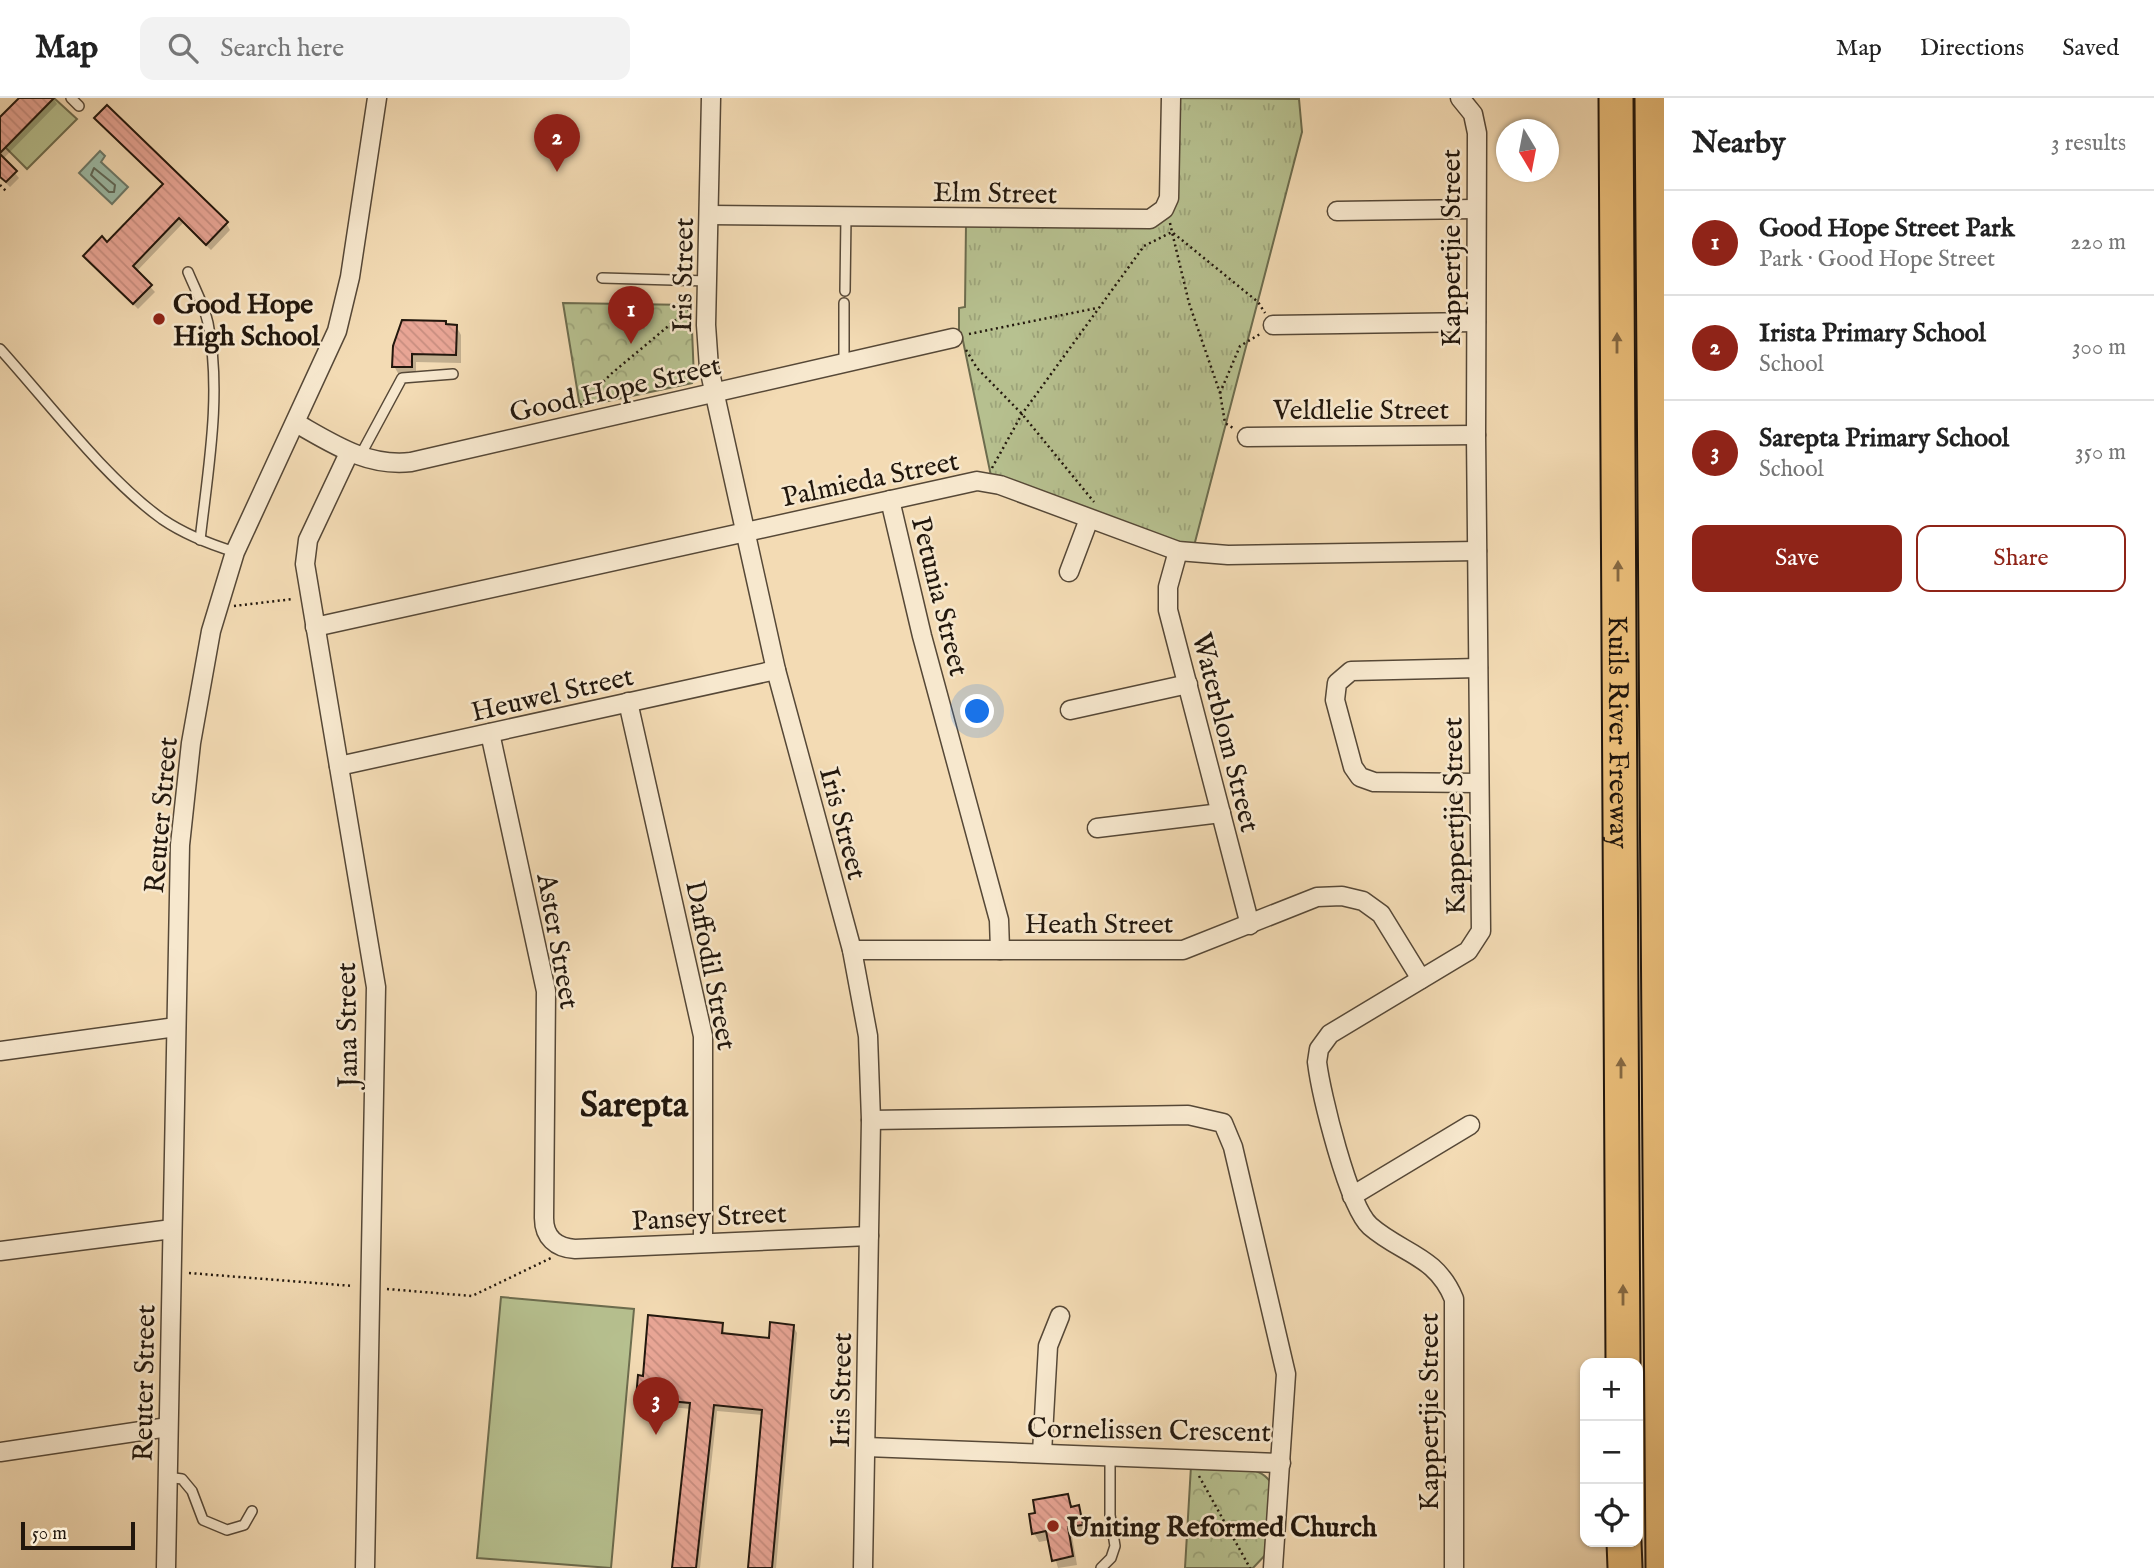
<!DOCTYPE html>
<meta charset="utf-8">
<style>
body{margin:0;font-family:"IM FELL English",serif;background:#f2f2f2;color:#222}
.controls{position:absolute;right:21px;bottom:21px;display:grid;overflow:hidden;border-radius:14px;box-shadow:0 2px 5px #0004}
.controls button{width:63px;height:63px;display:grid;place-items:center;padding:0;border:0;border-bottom:2px solid #e0e0e0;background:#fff;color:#222;font:35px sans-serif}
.compass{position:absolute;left:1496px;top:21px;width:63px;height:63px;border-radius:50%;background:#fff;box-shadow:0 2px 5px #0004;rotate:170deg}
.scale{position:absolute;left:21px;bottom:18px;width:114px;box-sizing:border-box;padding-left:7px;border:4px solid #22170d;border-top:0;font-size:19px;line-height:24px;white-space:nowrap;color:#22170d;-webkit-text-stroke:5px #f7e8ce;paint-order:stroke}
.you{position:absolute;left:978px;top:614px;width:24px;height:24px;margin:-18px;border:5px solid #fff;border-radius:50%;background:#1a73e8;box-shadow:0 0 0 10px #1a73e833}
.badge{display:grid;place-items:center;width:46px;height:46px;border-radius:50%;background:#8f2418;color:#fff;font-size:23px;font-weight:700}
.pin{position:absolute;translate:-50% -58px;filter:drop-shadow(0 2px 4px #0008)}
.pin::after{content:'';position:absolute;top:37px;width:24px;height:21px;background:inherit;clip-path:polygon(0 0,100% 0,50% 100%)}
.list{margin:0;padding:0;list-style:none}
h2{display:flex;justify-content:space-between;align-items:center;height:91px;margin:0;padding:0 28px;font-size:30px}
h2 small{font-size:23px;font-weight:400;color:#767676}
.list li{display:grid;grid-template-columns:46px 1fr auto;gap:21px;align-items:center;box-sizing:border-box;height:105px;padding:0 28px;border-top:2px solid #e0e0e0}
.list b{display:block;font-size:26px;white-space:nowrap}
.list p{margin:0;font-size:23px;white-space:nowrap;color:#767676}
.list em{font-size:23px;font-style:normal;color:#767676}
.actions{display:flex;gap:14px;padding:21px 28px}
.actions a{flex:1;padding:16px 0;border:2px solid #8f2418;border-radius:14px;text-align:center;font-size:24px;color:#8f2418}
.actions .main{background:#8f2418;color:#fff}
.icon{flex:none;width:38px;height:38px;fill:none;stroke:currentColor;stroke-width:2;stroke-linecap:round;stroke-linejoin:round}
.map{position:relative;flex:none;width:1664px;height:1470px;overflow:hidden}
header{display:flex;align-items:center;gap:42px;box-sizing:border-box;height:98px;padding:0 35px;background:#fff;border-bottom:2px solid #e0e0e0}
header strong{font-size:33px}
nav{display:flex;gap:38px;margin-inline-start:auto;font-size:24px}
.search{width:490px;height:63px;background:#f2f2f2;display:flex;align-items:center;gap:18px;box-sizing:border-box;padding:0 24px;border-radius:14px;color:#767676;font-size:26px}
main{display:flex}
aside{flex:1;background:#fff}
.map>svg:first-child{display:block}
.grass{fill:url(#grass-tufts);stroke:#6c6c4e;stroke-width:2}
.park{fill:url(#park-crowns);stroke:#6c6c4e;stroke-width:2}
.pitch{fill:#b7c190;stroke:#6c6c4e;stroke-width:2}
.water{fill:#9dbca8;stroke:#6c7a6a;stroke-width:2}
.shadow{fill:#0003}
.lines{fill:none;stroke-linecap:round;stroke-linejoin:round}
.shore{stroke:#606a5a;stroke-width:2}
.building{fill:url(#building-back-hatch);stroke:#22170d;stroke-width:2}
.lane-casing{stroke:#564837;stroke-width:12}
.street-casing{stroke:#564837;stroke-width:21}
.highway-casing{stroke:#22170d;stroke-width:37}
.path{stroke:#22170d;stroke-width:2.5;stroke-dasharray:2 3.5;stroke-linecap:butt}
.lane{stroke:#f7e8ce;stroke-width:9}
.street{stroke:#f7e8ce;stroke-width:18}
.highway{stroke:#eabe7a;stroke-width:33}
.oneway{fill:#866a44}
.poi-dot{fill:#8f2418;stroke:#f7e8ce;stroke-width:2.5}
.labels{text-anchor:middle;stroke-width:5;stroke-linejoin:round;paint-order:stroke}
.street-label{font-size:28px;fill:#22170d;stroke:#f7e8ce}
.poi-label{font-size:28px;font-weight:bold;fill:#22170d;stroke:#f7e8ce;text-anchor:start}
.district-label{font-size:35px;font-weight:bold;fill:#22170d;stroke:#f7e8ce}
</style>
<header>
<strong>Map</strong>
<div class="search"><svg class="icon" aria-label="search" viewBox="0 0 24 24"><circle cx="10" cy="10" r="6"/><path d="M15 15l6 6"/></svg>Search here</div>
<nav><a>Map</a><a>Directions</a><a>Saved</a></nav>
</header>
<main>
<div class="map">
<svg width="1664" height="1470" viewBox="0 0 1664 1470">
<defs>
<pattern id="grass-tufts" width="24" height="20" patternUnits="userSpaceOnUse" patternTransform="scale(1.75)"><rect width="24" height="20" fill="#b7c190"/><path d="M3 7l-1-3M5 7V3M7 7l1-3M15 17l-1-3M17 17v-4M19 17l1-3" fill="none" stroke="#9da57b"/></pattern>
<pattern id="park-crowns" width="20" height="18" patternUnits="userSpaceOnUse" patternTransform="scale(1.75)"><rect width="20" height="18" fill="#b7c190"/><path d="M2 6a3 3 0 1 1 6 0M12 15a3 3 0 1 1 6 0" fill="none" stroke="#9da57b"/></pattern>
<pattern id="building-back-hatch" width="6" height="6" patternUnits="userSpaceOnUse" patternTransform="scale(1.75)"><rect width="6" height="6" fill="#e8a595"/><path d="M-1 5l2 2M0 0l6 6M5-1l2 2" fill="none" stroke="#c78d7f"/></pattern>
</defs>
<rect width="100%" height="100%" fill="#f3dbb4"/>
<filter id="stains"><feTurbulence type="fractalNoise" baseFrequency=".00286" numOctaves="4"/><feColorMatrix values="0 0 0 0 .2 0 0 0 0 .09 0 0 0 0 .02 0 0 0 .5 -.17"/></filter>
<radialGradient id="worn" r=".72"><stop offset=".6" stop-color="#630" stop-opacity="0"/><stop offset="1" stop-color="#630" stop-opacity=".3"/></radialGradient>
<path class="grass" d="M1179 0 1299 1 1302 34 1194 448 1177 446 991 378 962 238H959V210L965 209 966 126 1160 123Z"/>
<g class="park">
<path d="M563 205 691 207 694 281 692 285 580 309Z"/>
<path d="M1191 1368C1215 1369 1260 1362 1272 1387L1269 1453 1253 1470H1185Z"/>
</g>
<g class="pitch">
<path d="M54 0 77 21 27 71 5 49Z"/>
<path d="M501 1199 634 1211 611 1470 477 1460Z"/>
</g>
<path class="water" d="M100 53 105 58 101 64 128 89 112 106 79 75Z"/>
<g class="shadow">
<path d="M22 0H53L57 6 3 61 19 80 10 89 0 79V22Z"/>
<path d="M96 21 226 125 230 132 211 152 183 125 136 174 155 194 138 211 85 158 108 146 164 88Z"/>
<path d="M447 228H456L461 237V265L416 264V277H399L394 268Z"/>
<path d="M722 1226 725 1237 770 1242 793 1228 797 1235 776 1470H749L763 1317 717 1313 700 1470H674L691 1311 641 1306 638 1300 644 1279Z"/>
<path d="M1067 1398 1073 1410 1078 1409 1083 1418 1086 1435 1072 1438 1077 1467 1058 1470 1050 1442 1039 1444 1034 1435Z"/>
</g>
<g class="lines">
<path class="shore" d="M94 70 115 87 114 94H109L91 77Z"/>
</g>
<g class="building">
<path d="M19 0H54L0 55V19Z"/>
<path d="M107 7 228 124 206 147 179 120 133 168 152 187 133 206 83 158 102 138 107 144 163 86 94 20Z"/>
<path d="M0 56 17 73 6 84 0 79Z"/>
<path d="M402 222 446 223V226L457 227 456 257 412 256V269H392L393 248Z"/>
<path d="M648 1217 723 1225 722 1235 769 1240 770 1224 794 1227 772 1470H748L762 1312 714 1307 696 1470H672L690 1305 636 1300 638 1277 643 1278Z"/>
<path d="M1068 1396 1071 1409 1079 1407 1083 1427 1068 1429 1073 1458 1052 1463 1046 1433 1032 1436 1029 1416 1035 1415 1033 1402Z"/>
</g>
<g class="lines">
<g class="lane-casing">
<g id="lane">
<path d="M71 0 79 8"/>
<path d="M188 174C195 191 204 207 208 225 222 296 208 371 200 442"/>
<path d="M602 180 708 183"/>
<path d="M845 193 846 118"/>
<path d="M0 251C48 304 105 380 162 421 184 436 209 446 235 454"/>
<path d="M844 265V205"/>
<path d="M360 358 402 280 453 276"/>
<path d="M167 1379 182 1381 192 1393 203 1422 227 1432 244 1427 252 1413"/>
<path d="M1101 1470 1111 1460 1115 1448 1110 1417V1357"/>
</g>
</g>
<g class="street-casing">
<g id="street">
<path d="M711 0 706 227 709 270 776 572 852 852 868 938 871 1022 863 1470"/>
<path d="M1337 113 1475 111"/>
<path d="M709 117 1150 121 1164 111 1169 100 1171 0"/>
<path d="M1273 227 1476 224"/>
<path d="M296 325C333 346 367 369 411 364L953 240"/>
<path d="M1247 339 1476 337"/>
<path d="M349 355 308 442 305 466 376 889 365 1470"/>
<path d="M890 402 922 538 999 822 1000 852"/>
<path d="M1178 453 1168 489V512L1250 827"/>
<path d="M1069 474 1089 421"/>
<path d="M315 529 977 383 1000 387 1178 453 1228 457 1477 453"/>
<path d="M1478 570 1351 573 1337 585 1335 602 1353 669 1360 679 1374 684 1479 685"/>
<path d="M628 604 703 938V1144"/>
<path d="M1070 612 1188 586"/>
<path d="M490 635 546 893 544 1120C544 1139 556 1150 575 1151L869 1138"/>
<path d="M339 668 776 572"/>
<path d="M1097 730 1221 715"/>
<path d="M852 852H1183L1317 799 1342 798 1363 803 1381 816 1421 881"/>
<path d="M0 953 176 929"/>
<path d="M871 1022 1188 1017 1223 1025 1233 1049 1286 1276 1273 1470"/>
<path d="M1352 1098 1470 1027"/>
<path d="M0 1153 172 1131"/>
<path d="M866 1349 1281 1365"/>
<path d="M0 1354 168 1329"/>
<path d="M1042 1355 1048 1248 1060 1218"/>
<path d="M166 1470 180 747 191 645 211 533 235 454 337 233 350 179 377 0"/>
<path d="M1454 1470V1201C1436 1157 1402 1156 1370 1128 1348 1108 1321 996 1317 964L1319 951 1330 936 1468 853 1481 833 1476 337 1477 35 1473 16 1460 0"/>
</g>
</g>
<g class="highway-casing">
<g id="highway">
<path id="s1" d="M1616 0 1623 1265"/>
<path d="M1652 0 1663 1470"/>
<path d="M1624 1444 1625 1470"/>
</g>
</g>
<g class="path">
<path d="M0 87 6 93"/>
<path d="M1170 125 1172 134 1258 204 1265 215"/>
<path d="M969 236 1097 210"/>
<path d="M966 252 977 270 1022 316 1094 404"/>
<path d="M1220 295 1240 248 1260 236"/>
<path d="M580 307 611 276 690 210"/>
<path d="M992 370 1022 316 1144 148 1172 134 1189 205 1220 295 1225 325 1233 330"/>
<path d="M234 508 293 501"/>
<path d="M189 1175 353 1188"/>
<path d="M387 1191 472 1198 551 1160"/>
<path d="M1199 1378 1250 1470"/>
</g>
<use href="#lane" class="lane"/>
<use href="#street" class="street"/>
<use href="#highway" class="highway"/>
</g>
<defs><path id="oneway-solid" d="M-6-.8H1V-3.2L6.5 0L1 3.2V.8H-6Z" transform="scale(1.75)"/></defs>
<g class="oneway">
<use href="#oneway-solid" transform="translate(1617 245) rotate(-90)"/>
<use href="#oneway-solid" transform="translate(1618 473) rotate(-90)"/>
<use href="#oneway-solid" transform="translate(1621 970) rotate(-90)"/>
<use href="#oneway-solid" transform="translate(1623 1197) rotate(-90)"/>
</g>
<g class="poi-dot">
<circle cx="159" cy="221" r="7"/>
<circle cx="1053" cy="1428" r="7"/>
</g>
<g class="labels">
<g class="street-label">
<text transform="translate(995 94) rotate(1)" y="10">Elm Street</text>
<text transform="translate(1450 150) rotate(-90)" y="10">Kappertjie Street</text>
<text transform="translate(682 177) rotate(-89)" y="10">Iris Street</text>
<text transform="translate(615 290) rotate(-13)" y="10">Good Hope Street</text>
<text x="1361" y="321">Veldlelie Street</text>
<text transform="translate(870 380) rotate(-12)" y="10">Palmieda Street</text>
<text transform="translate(941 498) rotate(76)" y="10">Petunia Street</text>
<text transform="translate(552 595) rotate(-13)" y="10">Heuwel Street</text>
<text dy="10" stroke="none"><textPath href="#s1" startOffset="634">Kuils River Freeway</textPath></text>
<text transform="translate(1227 634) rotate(76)" y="10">Waterblom Street</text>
<text transform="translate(160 717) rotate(-85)" y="10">Reuter Street</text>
<text transform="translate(1453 718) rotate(-91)" y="10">Kappertjie Street</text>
<text transform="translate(844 725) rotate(75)" y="10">Iris Street</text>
<text x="1099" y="835">Heath Street</text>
<text transform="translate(559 843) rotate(80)" y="10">Aster Street</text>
<text transform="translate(712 867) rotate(79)" y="10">Daffodil Street</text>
<text transform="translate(346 927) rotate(-91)" y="10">Jana Street</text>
<text transform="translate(709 1118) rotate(-3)" y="10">Pansey Street</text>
<text transform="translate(143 1285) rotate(-89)" y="10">Reuter Street</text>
<text transform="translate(840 1292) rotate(-89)" y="10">Iris Street</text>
<text transform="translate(1428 1314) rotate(-90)" y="10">Kappertjie Street</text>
<text transform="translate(1149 1331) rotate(1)" y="10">Cornelissen Crescent</text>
</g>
<g class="poi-label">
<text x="173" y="215">Good Hope<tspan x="173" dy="32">High School</tspan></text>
<text x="1067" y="1438">Uniting Reformed Church</text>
</g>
<g class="district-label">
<text x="634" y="1018">Sarepta</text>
</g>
</g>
<rect width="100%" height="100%" filter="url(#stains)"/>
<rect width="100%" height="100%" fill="url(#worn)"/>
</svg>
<div class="controls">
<button>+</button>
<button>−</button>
<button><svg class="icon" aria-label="locate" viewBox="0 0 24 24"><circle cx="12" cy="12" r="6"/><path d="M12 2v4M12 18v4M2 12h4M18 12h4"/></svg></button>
</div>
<svg class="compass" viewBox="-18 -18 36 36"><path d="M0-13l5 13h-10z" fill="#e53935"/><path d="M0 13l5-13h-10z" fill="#767676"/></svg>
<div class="scale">50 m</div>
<div class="you"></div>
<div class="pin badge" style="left:631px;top:246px">1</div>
<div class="pin badge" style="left:557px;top:74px">2</div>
<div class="pin badge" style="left:656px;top:1337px">3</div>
</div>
<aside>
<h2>Nearby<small>3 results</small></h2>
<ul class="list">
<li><span class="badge">1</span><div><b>Good Hope Street Park</b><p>Park · Good Hope Street</p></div><em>220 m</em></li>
<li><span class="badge">2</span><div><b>Irista Primary School</b><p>School</p></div><em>300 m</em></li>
<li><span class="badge">3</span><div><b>Sarepta Primary School</b><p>School</p></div><em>350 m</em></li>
</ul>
<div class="actions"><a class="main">Save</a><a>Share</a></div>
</aside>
</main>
